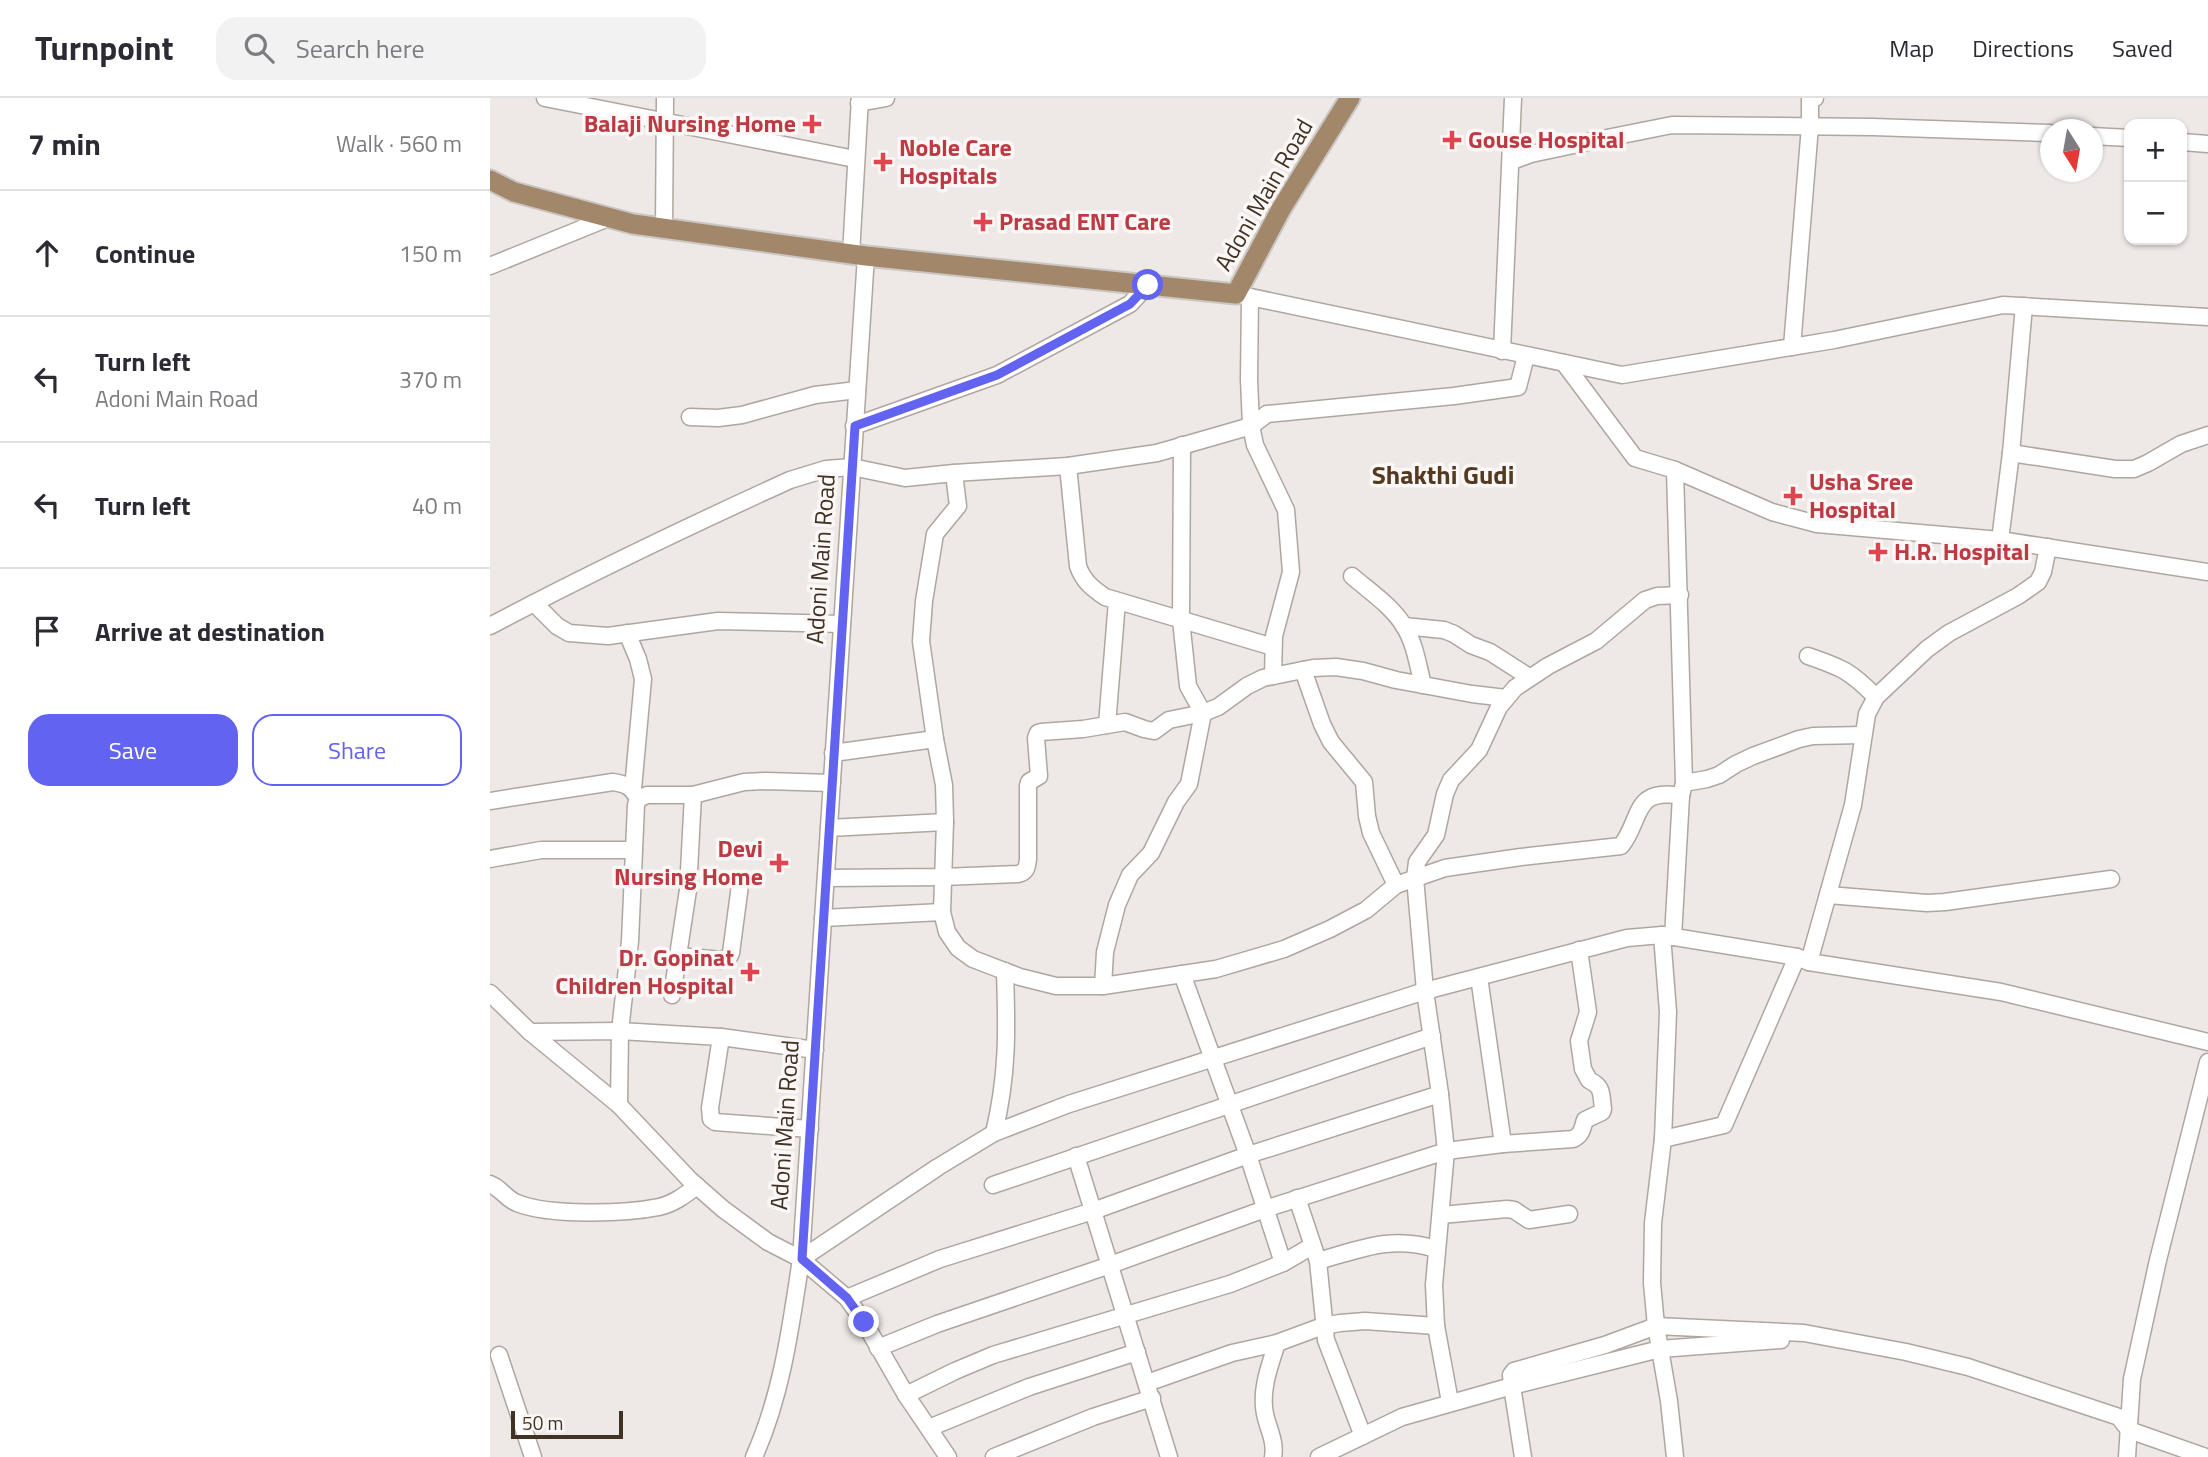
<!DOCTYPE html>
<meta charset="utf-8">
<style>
body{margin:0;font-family:"Titillium Web",sans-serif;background:#f2f2f3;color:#2b2b33}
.controls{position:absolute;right:21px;top:21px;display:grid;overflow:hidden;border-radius:14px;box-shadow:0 2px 5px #0004}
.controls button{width:63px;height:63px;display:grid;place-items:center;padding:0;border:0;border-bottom:2px solid #e1e1e2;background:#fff;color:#2b2b33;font:35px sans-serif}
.compass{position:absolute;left:1550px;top:21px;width:63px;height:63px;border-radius:50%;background:#fff;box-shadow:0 2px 5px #0004;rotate:169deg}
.scale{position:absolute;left:21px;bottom:18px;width:112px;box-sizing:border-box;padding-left:7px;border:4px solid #413224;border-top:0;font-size:19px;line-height:24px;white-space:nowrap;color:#413224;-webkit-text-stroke:5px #fbf7f6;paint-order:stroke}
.stop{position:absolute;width:21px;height:21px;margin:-16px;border:5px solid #6263f0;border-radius:50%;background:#fff}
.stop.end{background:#6263f0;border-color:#fff;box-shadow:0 2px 7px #0008}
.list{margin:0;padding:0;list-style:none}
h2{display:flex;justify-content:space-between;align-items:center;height:91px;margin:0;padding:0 28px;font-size:30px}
h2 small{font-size:23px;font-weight:400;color:#7c7c81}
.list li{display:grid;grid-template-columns:46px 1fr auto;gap:21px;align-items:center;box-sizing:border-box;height:126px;padding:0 28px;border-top:2px solid #e1e1e2}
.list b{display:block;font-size:26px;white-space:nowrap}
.list p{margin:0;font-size:23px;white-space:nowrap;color:#7c7c81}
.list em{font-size:23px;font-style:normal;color:#7c7c81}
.actions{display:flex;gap:14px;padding:21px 28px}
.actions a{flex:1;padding:16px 0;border:2px solid #6263f0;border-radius:21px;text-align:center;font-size:24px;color:#6263f0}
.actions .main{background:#6263f0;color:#fff}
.icon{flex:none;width:38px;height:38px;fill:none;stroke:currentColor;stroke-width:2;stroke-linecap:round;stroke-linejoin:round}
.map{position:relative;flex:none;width:1718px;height:1359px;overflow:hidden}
header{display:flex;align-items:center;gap:42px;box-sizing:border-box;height:98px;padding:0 35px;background:#fff;border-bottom:2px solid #e1e1e2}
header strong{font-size:33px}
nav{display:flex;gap:38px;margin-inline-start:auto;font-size:24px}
.search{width:490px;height:63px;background:#f2f2f3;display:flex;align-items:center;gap:18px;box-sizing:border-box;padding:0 24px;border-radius:21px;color:#7c7c81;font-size:26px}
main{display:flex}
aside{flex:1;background:#fff}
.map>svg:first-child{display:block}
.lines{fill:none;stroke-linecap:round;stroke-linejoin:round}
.minor-casing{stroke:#b0a6a0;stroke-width:19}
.major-casing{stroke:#cac6c2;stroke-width:23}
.minor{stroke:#fff;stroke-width:16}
.major{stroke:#a3876b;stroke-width:19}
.route{stroke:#6263f0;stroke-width:9}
.health-dot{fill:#e0444e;stroke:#fbf7f6;stroke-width:2.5}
.labels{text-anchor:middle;stroke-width:7;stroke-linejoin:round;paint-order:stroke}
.health-label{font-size:24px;font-weight:bold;fill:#be3a42;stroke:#fbf7f6;text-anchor:start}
.street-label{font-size:24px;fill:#413224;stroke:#fbf7f6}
.neighbourhood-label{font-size:26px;font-weight:bold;fill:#533a20;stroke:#fbf7f6}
</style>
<header>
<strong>Turnpoint</strong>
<div class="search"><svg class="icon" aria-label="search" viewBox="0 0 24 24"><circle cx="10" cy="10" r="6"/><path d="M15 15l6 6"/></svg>Search here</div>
<nav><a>Map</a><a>Directions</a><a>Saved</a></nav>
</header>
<main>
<aside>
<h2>7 min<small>Walk · 560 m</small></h2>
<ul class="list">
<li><svg class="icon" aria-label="ahead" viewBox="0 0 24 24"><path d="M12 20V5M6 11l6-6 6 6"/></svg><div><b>Continue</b></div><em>150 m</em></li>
<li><svg class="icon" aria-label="left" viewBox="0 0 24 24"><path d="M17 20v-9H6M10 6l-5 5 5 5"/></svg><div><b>Turn left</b><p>Adoni Main Road</p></div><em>370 m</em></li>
<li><svg class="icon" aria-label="left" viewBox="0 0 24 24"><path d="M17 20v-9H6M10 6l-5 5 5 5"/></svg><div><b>Turn left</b></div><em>40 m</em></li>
<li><svg class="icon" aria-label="arrive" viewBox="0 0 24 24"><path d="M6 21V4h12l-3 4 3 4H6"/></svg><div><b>Arrive at destination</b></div></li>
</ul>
<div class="actions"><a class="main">Save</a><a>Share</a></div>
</aside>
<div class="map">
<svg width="1718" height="1359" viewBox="0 0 1718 1359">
<rect width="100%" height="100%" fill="#eee8e6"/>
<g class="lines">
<g class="minor-casing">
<g id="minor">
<path d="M55 0 365 61"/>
<path d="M369 5 396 0"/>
<path d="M1602 38 1639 40"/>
<path d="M1692 44 1718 46"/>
<path d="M1022 63 1041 56 1107 42 1182 27 1383 29 1560 35"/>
<path d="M174 131 175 0"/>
<path d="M361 156 370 0"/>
<path d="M0 168 118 120"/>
<path d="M746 196 1132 277 1344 242 1513 207 1718 219"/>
<path d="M760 199 759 281 761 328 765 347 796 412 801 474 784 538 783 578"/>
<path d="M1302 249 1320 28V0H1325"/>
<path d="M1012 253 1023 0"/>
<path d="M1074 265 1145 360 1185 372 1282 414 1327 426 1510 442 1718 474"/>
<path d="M200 319 228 320 252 317 325 297 367 292"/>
<path d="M364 328 507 277 640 206 658 187"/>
<path d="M1521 355 1625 371H1644L1658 365 1691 346 1718 337"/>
<path d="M578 368 588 468C593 483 602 490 615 499L783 549"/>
<path d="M464 375 578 368 667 355 761 328 777 316 964 298 1028 289 1036 258"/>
<path d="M1510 442 1521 355 1534 208"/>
<path d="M862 478C879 493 902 508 914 528 925 545 928 568 933 587"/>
<path d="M44 505 67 528 79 535 118 538 228 523 352 526"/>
<path d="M0 528C98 476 199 428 300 382L336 371 362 369 415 380 464 375 468 408 445 436 434 503 431 543 445 641"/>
<path d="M914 528 954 532 964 536 981 547 1000 554 1039 579"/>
<path d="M137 535 148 561 153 581 143 691"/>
<path d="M1318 558C1353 570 1360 573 1386 599"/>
<path d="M813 572 832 626 841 644 874 684 877 718 881 735 906 787"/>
<path d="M617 627 627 503"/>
<path d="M343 655 445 641 454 687 455 724 452 814 457 834 468 850 483 861 530 879 566 888H613L726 871 794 851 840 831 876 812 906 787 955 770 1031 759 1131 748C1152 722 1142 689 1191 698"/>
<path d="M1194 685 1217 681 1229 677 1246 666 1263 658 1309 641 1323 638 1373 637"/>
<path d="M0 703 123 684C135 686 141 688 147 699"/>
<path d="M339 730 455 724"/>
<path d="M0 761 51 752H144"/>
<path d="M336 780 452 779 528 776C536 774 537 770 538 761V688L539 684 549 678 546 640 548 635 551 634 593 631 635 624 654 631 664 633 679 622 713 615 728 609 757 588 773 580 823 570 846 569 873 573 906 582 982 596 1016 600"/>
<path d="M1338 797 1437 805 1455 804 1621 781"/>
<path d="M333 820 452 814"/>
<path d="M1172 837 1178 914 1173 1041 1163 1125 1162 1185 1166 1228 1179 1303 1185 1359"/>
<path d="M1183 839 1191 698 1194 685 1185 372"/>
<path d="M189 858 231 862 239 859 241 855 250 787"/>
<path d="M1319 864 1363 707 1377 616 1386 599 1437 551 1459 535 1528 498 1548 484 1553 474 1558 449"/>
<path d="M692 876 758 1057 793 1165"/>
<path d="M989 879 1013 1046"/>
<path d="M613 888 615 854 627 807 640 777 661 755 686 704 699 686 713 615 698 588 691 522 692 347"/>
<path d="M0 895 40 934 129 1007 200 1082 233 1111 278 1144 311 1161 448 1069 504 1035 579 1006 935 893 1137 840 1172 837 1307 859 1319 864 1511 894 1718 944"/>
<path d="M182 897 198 792 203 697"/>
<path d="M40 934 130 933 231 939 325 952"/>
<path d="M231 939 220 1010 221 1021 225 1024 320 1031"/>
<path d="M129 1007 130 933 140 843 146 707 148 701 157 697H203L254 684 276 683 342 685"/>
<path d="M504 1035C518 976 517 933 515 873"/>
<path d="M1173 1041 1234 1027 1307 859"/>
<path d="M586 1058 679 1359"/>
<path d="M0 1086C11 1090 16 1101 27 1105 59 1118 134 1116 169 1109 183 1106 195 1097 207 1088"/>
<path d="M503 1087 942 938"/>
<path d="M807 1100 828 1163 836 1242 873 1338"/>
<path d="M951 1117 1017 1111 1024 1112 1039 1122 1079 1116"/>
<path d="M311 1161 357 1200 374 1224 416 1297 458 1359"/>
<path d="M828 1163C871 1151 901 1137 946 1151"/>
<path d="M357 1200 450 1161 603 1113 758 1057 950 996"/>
<path d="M388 1250 447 1226 620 1167 775 1111 956 1053 1013 1046 1083 1041C1092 1037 1092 1031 1095 1022L1112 1014 1113 1011C1111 995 1113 989 1099 982L1093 971 1089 943 1098 914 1089 852"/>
<path d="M9 1257 43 1359"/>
<path d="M657 1285 742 1255 787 1245 833 1228 850 1225 875 1223 946 1228"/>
<path d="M416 1297 465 1273 503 1257 740 1186 793 1165 822 1148"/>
<path d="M960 1304 946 1228 944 1187 956 1053 950 996 935 893 925 780 927 764 946 737 955 696 961 682 989 652 1009 609 1025 590 1058 568 1106 543 1155 502 1167 498 1190 497"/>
<path d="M439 1330 539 1289 647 1254"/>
<path d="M264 1359C292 1297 301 1227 311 1161L376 158"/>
<path d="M504 1359 603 1319 662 1300"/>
<path d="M783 1359C786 1343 778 1331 775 1316 770 1292 780 1267 787 1245"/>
<path d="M829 1359 912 1319 1022 1288 1170 1251 1291 1242"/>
<path d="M1033 1359 1022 1288 1021 1277 1024 1273 1115 1247 1166 1228 1314 1235 1416 1254 1478 1269 1629 1319 1639 1332 1716 1359"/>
<path d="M1637 1359 1642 1281 1668 1162 1718 964"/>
</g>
</g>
<g class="major-casing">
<path id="major" d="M0 82 24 94 143 126 376 158 746 196 791 111 860 0"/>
</g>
<use href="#minor" class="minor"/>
<use href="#major" class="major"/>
</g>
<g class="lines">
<path class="route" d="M374 1224 357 1200 312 1161 365 328 507 277 640 206 658 187"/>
</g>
<g class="health-dot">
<path d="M318.5 15.5h7v7h7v7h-7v7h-7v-7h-7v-7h7z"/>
<path d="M958.5 31.5h7v7h7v7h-7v7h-7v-7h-7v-7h7z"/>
<path d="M389.5 53.5h7v7h7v7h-7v7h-7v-7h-7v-7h7z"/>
<path d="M489.5 113.5h7v7h7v7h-7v7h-7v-7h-7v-7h7z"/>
<path d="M1299.5 387.5h7v7h7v7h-7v7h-7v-7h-7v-7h7z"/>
<path d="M1384.5 443.5h7v7h7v7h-7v7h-7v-7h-7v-7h7z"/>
<path d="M285.5 754.5h7v7h7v7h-7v7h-7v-7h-7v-7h7z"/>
<path d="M256.5 863.5h7v7h7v7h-7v7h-7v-7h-7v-7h7z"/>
</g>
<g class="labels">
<g class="health-label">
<text x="306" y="34" text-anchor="end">Balaji Nursing Home</text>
<text x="978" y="50">Gouse Hospital</text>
<text x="409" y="58">Noble Care<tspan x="409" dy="28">Hospitals</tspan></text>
<text x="509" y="132">Prasad ENT Care</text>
<text x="1319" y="392">Usha Sree<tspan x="1319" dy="28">Hospital</tspan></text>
<text x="1404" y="462">H.R. Hospital</text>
<text x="273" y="759" text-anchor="end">Devi<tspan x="273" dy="28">Nursing Home</tspan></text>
<text x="244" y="868" text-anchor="end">Dr. Gopinat<tspan x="244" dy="28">Children Hospital</tspan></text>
</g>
<g class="street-label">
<text transform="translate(774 97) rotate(-60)" y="8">Adoni Main Road</text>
<text transform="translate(331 461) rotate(-86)" y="8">Adoni Main Road</text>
<text transform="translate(295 1027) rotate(-86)" y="8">Adoni Main Road</text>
</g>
<g class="neighbourhood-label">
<text x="953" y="386">Shakthi Gudi</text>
</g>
</g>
</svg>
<div class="controls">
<button>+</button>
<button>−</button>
</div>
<svg class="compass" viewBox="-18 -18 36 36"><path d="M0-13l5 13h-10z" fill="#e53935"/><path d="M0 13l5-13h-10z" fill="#7c7c81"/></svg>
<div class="scale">50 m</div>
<div class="stop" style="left:658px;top:187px"></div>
<div class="stop end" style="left:374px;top:1224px"></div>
</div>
</main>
